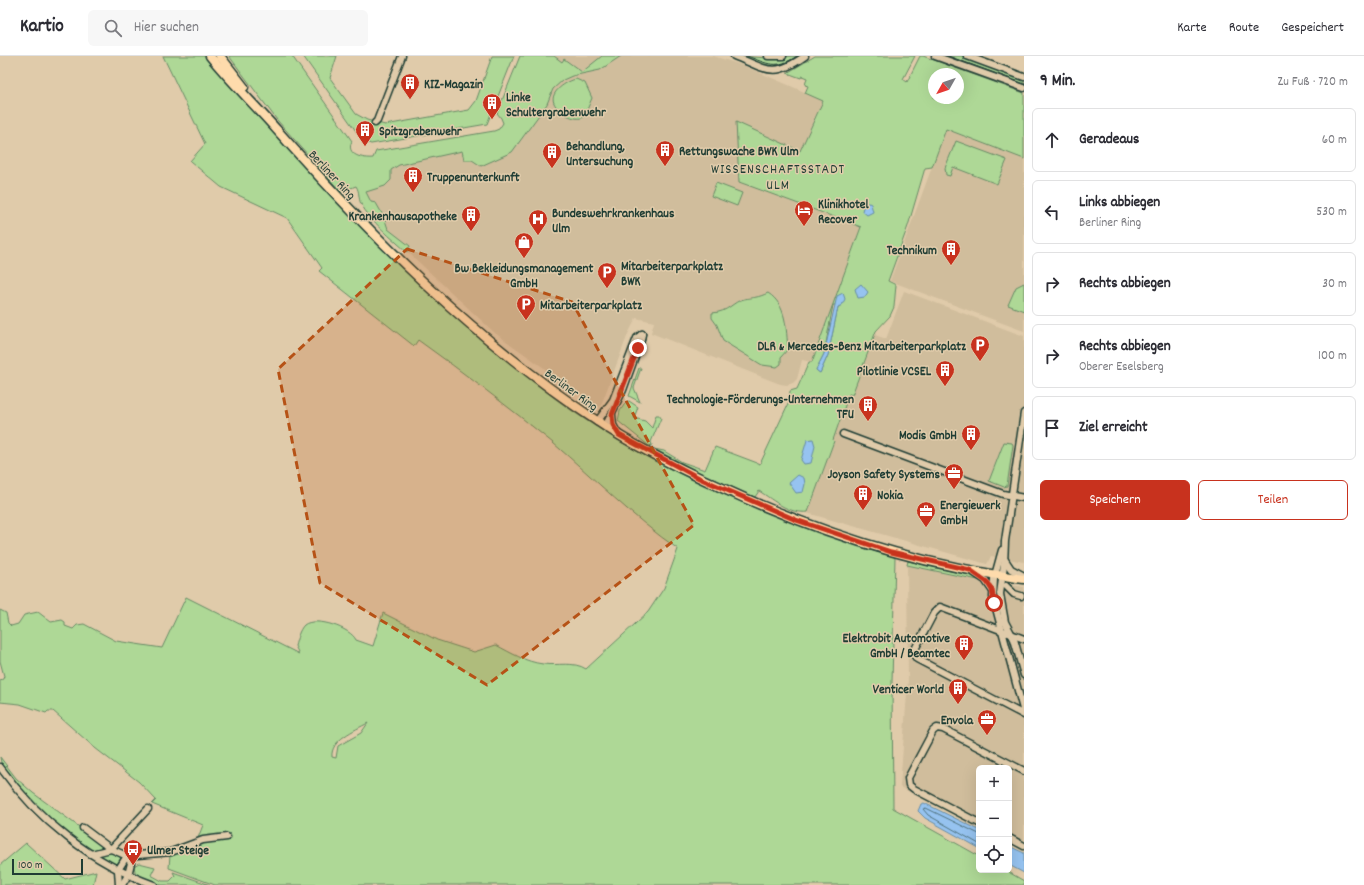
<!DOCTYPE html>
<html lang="de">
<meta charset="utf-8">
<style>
body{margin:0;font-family:Dekko,sans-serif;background:#f7f7f7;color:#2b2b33}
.controls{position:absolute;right:12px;bottom:12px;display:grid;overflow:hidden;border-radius:6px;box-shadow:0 4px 16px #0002}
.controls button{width:36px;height:36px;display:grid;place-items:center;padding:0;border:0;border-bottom:1px solid #e1e1e2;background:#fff;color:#2b2b33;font:20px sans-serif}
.compass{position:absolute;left:928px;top:12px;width:36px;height:36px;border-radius:50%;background:#fff;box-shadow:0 4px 16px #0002;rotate:230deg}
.scale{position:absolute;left:12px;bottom:10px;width:71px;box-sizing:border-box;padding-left:4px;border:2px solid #1f3d34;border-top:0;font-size:11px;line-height:14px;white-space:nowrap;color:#1f3d34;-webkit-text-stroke:3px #e0cbaa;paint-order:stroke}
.stop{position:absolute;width:12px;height:12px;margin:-9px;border:3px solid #c8321e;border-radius:50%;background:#fff}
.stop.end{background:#c8321e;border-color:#fff;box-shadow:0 1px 4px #0008}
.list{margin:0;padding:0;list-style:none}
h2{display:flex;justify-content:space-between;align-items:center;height:52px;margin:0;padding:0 16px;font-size:17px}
h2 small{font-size:13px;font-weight:400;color:#7c7c81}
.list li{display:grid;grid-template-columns:26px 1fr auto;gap:12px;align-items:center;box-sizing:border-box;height:64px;margin:0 8px 8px;padding:0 8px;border:1px solid #e1e1e2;border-radius:6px}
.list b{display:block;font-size:15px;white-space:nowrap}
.list p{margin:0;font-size:13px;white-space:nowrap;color:#7c7c81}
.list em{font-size:13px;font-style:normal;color:#7c7c81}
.actions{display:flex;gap:8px;padding:12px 16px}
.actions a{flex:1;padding:9px 0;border:1px solid #c8321e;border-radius:6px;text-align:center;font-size:14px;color:#c8321e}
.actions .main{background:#c8321e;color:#fff}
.icon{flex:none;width:22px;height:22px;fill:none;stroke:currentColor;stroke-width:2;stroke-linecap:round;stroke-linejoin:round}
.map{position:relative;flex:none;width:1024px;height:829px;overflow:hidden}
header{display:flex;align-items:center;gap:24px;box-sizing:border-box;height:56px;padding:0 20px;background:#fff;border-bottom:1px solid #e1e1e2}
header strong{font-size:19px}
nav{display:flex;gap:22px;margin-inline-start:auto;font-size:14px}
.search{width:280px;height:36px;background:#f7f7f7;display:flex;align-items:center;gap:10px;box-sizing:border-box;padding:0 14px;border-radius:6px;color:#7c7c81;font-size:15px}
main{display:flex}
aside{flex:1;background:#fff}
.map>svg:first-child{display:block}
.built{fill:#d0bd9c}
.green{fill:#aed896;stroke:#668a65;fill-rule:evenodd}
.water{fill:#96c3f0;stroke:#668da5}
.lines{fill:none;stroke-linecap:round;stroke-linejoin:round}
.shore{stroke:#4f737f;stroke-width:1}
.minor-casing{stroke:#1f3d34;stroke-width:9}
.major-casing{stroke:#1f3d34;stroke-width:11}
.minor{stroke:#e0cbaa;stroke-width:6}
.major{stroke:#fedbac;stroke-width:8}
.tram{stroke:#1f3d34;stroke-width:1}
.route{stroke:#c8321e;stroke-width:5}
.marked{fill:#b65216;fill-opacity:0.2;stroke:#b65216;stroke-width:3;stroke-dasharray:8 5;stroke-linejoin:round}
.labels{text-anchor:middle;stroke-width:3;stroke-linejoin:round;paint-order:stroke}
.poi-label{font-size:13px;font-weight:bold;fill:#1f3d34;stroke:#e0cbaa;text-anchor:start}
.street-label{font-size:13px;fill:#1f3d34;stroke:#e0cbaa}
.neighbourhood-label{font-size:14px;letter-spacing:1px;fill:#1f3d34;stroke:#e0cbaa}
</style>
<header>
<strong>Kartio</strong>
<div class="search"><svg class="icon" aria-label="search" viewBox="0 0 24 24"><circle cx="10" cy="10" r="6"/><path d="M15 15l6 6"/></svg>Hier suchen</div>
<nav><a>Karte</a><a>Route</a><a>Gespeichert</a></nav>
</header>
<main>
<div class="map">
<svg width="1024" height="829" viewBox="0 0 1024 829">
<rect width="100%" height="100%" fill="#e0cbaa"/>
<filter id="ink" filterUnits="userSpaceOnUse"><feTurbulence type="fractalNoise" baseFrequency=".025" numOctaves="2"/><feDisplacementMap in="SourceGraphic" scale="8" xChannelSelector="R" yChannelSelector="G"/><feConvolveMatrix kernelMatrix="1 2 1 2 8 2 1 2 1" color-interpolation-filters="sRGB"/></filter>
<g filter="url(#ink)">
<g class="built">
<path d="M530 0H713L742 9 823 44 800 95 739 126 861 171 812 306 802 304 797 323 793 327 787 329 780 328 651 277 654 266 636 262 628 278 600 352 495 277 381 171 364 153 359 143V134L356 130 393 102 507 84Z"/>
<path d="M946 73 1024 103V275L890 225Z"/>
<path d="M904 235 1024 280V506L991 500 987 508 807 457 834 385H833L849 338 852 339 875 279 886 283Z"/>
<path d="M907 509 983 525 1024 531V795L1009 787V712H979V772L900 731 908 624Z"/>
</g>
<g class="green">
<path d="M163 0H207C259 67 321 127 383 187 434 236 483 287 540 331 620 394 717 439 812 474 840 483 867 494 895 501L892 626 893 752 979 800V814H1005L1024 825V829H215L169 812 170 799 195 790 203 769 152 748 156 744 139 726 95 692 53 655H48L46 657 20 648 0 646V624L3 623 4 620 0 605V554L6 557 8 567 11 570 18 568 24 559 38 556 51 566 62 564 65 566V570L73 573 77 569 84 568 116 585 162 592 186 541 299 598 295 590C297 583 299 574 304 569 315 560 351 572 356 584L373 590 383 557 437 584 474 596 496 589C511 597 526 606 543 608 557 610 574 605 586 613L648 556 664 532 678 493C633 462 595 423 553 387 509 351 464 317 418 284L414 290 319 215 322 212 287 162 221 131 190 105 205 88ZM368 667 361 677 338 690 336 702 332 701C330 684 355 674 368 667Z"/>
<path d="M229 0H292L352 85C345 99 363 103 373 102L376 95 494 75 499 73 503 67 501 62 497 57 520 0H554L562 6 564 3 582 16 602 0H621L600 14 572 20 563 24 553 33 547 48 512 96 481 110 472 104H464L462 95 399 109 391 114V124L385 130 366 136 371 146 376 147 384 161 388 173 410 190 407 196C392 182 371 166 361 148 358 142 360 136 356 130L341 136 277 64Z"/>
<path d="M303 0H337L330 22 356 58 367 64 385 69 469 54 476 45 492 0H514L487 68 371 88 363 85Z"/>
<path d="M738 0 768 2 796 0 798 3C775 19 762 9 738 0Z"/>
<path d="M815 0H915L903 23 907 26 920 0H923L1024 37V103L946 73 932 111 925 112 908 170 888 225 896 229 894 251 890 260 876 275 852 339 849 338 833 384 834 385 808 456C788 458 775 445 759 435L755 441 701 417 654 393 664 395 682 406 705 414 715 391 760 408 789 346 790 335 797 333 809 306H812L861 171 739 126 736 66 800 95 823 45 805 37 808 30 805 29 807 22 802 20 801 22 787 17ZM934 18H958V42H934ZM833 249H842L838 251 828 299 820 317 816 314 824 298Z"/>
<path d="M939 0H963L1024 22V31Z"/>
<path d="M576 23 585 27 592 42 584 61C575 66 558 56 554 47 549 36 567 25 576 23Z"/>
<path d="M956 85 1007 104 997 128 953 111 950 120 946 119 945 112Z"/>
<path d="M716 127 742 137 737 150 711 140Z"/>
<path d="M1024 227V255L1008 249 1016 231Z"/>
<path d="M768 237C787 249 786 273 788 293L781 301V308L777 311 762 309 723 285 717 269 712 262V257C729 256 732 246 744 243 755 241 757 242 768 237Z"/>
<path d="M639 312H641L634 332 640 346 629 340Z"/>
<path d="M629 345 638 351 634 362 645 365 652 372 656 359H659L661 362 651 386 652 389 649 390 618 365 620 355 626 346Z"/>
<path d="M1004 386 1012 387 1013 389 1007 430 1004 431 989 425Z"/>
<path d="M908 505 973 520 983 525 907 509Z"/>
<path d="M0 701 16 722 33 737 108 792 91 795C71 783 0 723 0 701Z"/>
<path d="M26 787 65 823 96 815 93 829H0V809Z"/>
<path d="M112 795 122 803 116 810 97 800Z"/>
<path d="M139 807 155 811 151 819 162 825H170L175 820 173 816 210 829H162L136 820 134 810Z"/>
</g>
<g class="water">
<path d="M869 147 871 148 873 156 867 159 862 155 864 148Z"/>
<path d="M861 228 868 236 865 241 858 242 855 233Z"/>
<path d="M843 237 845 243 842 249 838 251 828 299 820 317 816 314 824 298 837 240Z"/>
<path d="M813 383 815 390 811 407 804 408 801 404 807 384Z"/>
<path d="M798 419 804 422 805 428 803 436 796 437 789 427Z"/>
<path d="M924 747 979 774V792L925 762 918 755 921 748Z"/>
<path d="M1009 790 1024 797V817L1009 809Z"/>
</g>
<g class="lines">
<path class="shore" d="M979 778 926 752 923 753 928 759 979 788"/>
<g class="minor-casing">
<g id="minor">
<path d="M734 0C767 13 773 23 805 0"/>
<path d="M768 0H783"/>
<path d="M935 0 1024 32"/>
<path d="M967 0 1024 21"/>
<path d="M375 67 377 65 402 0"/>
<path d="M1024 357 1005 485 1004 509 1000 538 1005 566 1014 583 1024 619"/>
<path d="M612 359 613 369 618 378"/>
<path d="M597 366 613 344 637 282 642 278"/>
<path d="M605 371 623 334 641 284 642 278"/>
<path d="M843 378 1003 438 1024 442"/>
<path d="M1002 494 994 523 993 541 1024 657"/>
<path d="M1005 504 1011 513 1024 520"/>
<path d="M973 516 985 524 992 534"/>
<path d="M1006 530 1014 538 1021 540"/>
<path d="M1024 583 940 551 934 557 913 597 917 603 1024 659"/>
<path d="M0 711C38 764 92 807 154 829"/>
<path d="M979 767 914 733 909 729 908 722 933 675 937 672 943 673 1024 715"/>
<path d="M83 772 111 793 127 800 171 796 203 784 227 781"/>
<path d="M1009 782 1024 790"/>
<path d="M91 798 111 793 148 753"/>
<path d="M118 814 127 800"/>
<path d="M118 814 119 829"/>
<path d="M122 829 128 819 131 807 127 800"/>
</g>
</g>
<g class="major-casing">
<g id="major">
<path d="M210 0C231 26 255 49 277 74 373 182 476 285 597 365 635 391 678 412 720 431 817 476 918 509 1024 523"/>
<path d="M220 0 244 31"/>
</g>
</g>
<use href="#minor" class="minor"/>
<use href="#major" class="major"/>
<g class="tram">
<path d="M747 0C768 8 777 14 797 0"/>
<path d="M948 0 1024 28"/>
</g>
</g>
</g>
<g class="lines" filter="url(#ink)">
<path class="route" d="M638 292 612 359 613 369 619 379 699 422 796 464 891 496 970 514 987 526 992 534 994 547"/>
</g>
<path class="marked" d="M407 193 572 246 694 469 487 629 320 527 278 313Z"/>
<defs>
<g id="building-pin" transform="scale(1)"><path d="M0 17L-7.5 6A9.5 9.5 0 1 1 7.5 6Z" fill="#c8321e" stroke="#e0cbaa"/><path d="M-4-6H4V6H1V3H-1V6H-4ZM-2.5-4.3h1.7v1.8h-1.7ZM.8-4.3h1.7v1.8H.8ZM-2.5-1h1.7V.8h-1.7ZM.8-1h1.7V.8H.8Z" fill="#fff"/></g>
<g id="hotel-pin" transform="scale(1)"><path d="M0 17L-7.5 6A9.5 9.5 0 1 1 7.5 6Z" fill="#c8321e" stroke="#e0cbaa"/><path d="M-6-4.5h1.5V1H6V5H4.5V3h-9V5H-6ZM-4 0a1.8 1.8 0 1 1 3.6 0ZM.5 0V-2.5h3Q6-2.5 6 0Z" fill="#fff"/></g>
<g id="hospital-pin" transform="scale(1)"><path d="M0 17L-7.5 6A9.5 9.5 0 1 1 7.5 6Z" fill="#c8321e" stroke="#e0cbaa"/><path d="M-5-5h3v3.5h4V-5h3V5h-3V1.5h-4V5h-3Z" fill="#fff"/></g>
<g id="shop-pin" transform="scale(1)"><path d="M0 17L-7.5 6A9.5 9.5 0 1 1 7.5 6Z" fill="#c8321e" stroke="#e0cbaa"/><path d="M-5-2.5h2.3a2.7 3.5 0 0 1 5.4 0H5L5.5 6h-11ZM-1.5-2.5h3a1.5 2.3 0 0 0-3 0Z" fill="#fff"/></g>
<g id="parking-pin" transform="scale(1)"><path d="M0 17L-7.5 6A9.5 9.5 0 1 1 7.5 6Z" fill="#c8321e" stroke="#e0cbaa"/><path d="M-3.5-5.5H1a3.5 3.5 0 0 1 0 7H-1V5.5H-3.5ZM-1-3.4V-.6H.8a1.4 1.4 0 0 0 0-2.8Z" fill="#fff"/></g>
<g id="office-pin" transform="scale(1)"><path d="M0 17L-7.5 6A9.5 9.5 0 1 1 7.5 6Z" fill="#c8321e" stroke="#e0cbaa"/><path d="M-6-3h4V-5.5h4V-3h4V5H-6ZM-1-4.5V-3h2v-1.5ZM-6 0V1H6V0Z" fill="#fff"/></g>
<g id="bus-pin" transform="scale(1)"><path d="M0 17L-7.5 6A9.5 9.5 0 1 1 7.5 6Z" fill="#c8321e" stroke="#e0cbaa"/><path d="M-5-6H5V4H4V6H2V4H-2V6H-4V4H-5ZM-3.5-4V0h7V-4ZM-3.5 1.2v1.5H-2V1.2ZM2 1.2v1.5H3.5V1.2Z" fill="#fff"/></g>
</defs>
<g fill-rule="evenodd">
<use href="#building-pin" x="410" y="27"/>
<use href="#building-pin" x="492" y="47"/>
<use href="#building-pin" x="365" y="74"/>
<use href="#building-pin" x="665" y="94"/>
<use href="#building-pin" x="552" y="96"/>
<use href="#building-pin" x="413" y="120"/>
<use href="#hotel-pin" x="804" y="154"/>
<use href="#building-pin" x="471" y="159"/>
<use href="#hospital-pin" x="538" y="163"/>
<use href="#shop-pin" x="524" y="186"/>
<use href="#building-pin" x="951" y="193"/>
<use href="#parking-pin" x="607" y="216"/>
<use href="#parking-pin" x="526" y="248"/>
<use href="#parking-pin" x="980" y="289"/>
<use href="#building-pin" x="945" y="314"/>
<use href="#building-pin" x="868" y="349"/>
<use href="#building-pin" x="971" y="378"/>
<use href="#office-pin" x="954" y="417"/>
<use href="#building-pin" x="863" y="438"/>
<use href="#office-pin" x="926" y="455"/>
<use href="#building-pin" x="964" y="588"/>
<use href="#building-pin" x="958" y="632"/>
<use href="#office-pin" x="987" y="663"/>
<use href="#bus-pin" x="133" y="793"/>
</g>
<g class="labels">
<g class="poi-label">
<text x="424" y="32">KIZ-Magazin</text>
<text x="506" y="45">Linke<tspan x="506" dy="15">Schultergrabenwehr</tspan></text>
<text x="379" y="79">Spitzgrabenwehr</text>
<text x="566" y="94">Behandlung,<tspan x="566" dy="15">Untersuchung</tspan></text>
<text x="679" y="99">Rettungswache BWK Ulm</text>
<text x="427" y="125">Truppenunterkunft</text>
<text x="818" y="152">Klinikhotel<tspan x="818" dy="15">Recover</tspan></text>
<text x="552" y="161">Bundeswehrkrankenhaus<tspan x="552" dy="15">Ulm</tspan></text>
<text x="457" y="164" text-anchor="end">Krankenhausapotheke</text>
<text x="937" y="198" text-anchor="end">Technikum</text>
<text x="621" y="214">Mitarbeiterparkplatz<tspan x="621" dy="15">BWK</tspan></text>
<text x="524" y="216" text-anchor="middle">Bw Bekleidungsmanagement<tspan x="524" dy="15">GmbH</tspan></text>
<text x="540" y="253">Mitarbeiterparkplatz</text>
<text x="966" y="294" text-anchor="end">DLR &amp; Mercedes-Benz Mitarbeiterparkplatz</text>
<text x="931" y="319" text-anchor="end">Pilotlinie VCSEL</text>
<text x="854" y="347" text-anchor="end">Technologie-Förderungs-Unternehmen<tspan x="854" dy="15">TFU</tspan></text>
<text x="957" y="383" text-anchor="end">Modis GmbH</text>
<text x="940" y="422" text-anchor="end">Joyson Safety Systems</text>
<text x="877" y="443">Nokia</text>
<text x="940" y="453">Energiewerk<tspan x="940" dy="15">GmbH</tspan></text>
<text x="950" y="586" text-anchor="end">Elektrobit Automotive<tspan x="950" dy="15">GmbH / Beamtec</tspan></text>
<text x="944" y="637" text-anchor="end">Venticer World</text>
<text x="973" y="668" text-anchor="end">Envola</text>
<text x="147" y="798">Ulmer Steige</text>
</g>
<g class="street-label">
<text transform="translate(333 118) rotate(47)" y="5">Berliner Ring</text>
<text transform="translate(572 333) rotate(36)" y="5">Berliner Ring</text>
</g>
<g class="neighbourhood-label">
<text x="778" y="117">WISSENSCHAFTSSTADT<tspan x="778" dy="16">ULM</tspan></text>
</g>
</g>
</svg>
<div class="controls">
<button>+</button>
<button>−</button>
<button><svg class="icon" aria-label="locate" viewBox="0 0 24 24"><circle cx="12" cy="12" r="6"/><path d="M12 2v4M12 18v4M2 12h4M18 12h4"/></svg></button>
</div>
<svg class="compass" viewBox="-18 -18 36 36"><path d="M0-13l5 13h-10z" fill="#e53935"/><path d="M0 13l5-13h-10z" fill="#7c7c81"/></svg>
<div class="scale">100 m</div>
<div class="stop" style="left:994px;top:547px"></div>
<div class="stop end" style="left:638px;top:292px"></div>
</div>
<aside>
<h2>9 Min.<small>Zu Fuß · 720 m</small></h2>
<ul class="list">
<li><svg class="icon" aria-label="ahead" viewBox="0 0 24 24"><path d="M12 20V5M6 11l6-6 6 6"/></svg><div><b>Geradeaus</b></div><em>60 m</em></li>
<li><svg class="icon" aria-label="left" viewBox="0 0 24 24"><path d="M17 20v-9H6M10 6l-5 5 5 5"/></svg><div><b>Links abbiegen</b><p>Berliner Ring</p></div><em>530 m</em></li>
<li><svg class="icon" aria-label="right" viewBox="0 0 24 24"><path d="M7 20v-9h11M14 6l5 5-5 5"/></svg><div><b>Rechts abbiegen</b></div><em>30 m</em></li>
<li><svg class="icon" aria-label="right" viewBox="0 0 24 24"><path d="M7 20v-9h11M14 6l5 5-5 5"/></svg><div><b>Rechts abbiegen</b><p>Oberer Eselsberg</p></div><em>100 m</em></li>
<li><svg class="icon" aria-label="arrive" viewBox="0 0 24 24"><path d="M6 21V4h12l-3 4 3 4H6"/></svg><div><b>Ziel erreicht</b></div></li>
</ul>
<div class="actions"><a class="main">Speichern</a><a>Teilen</a></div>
</aside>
</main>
